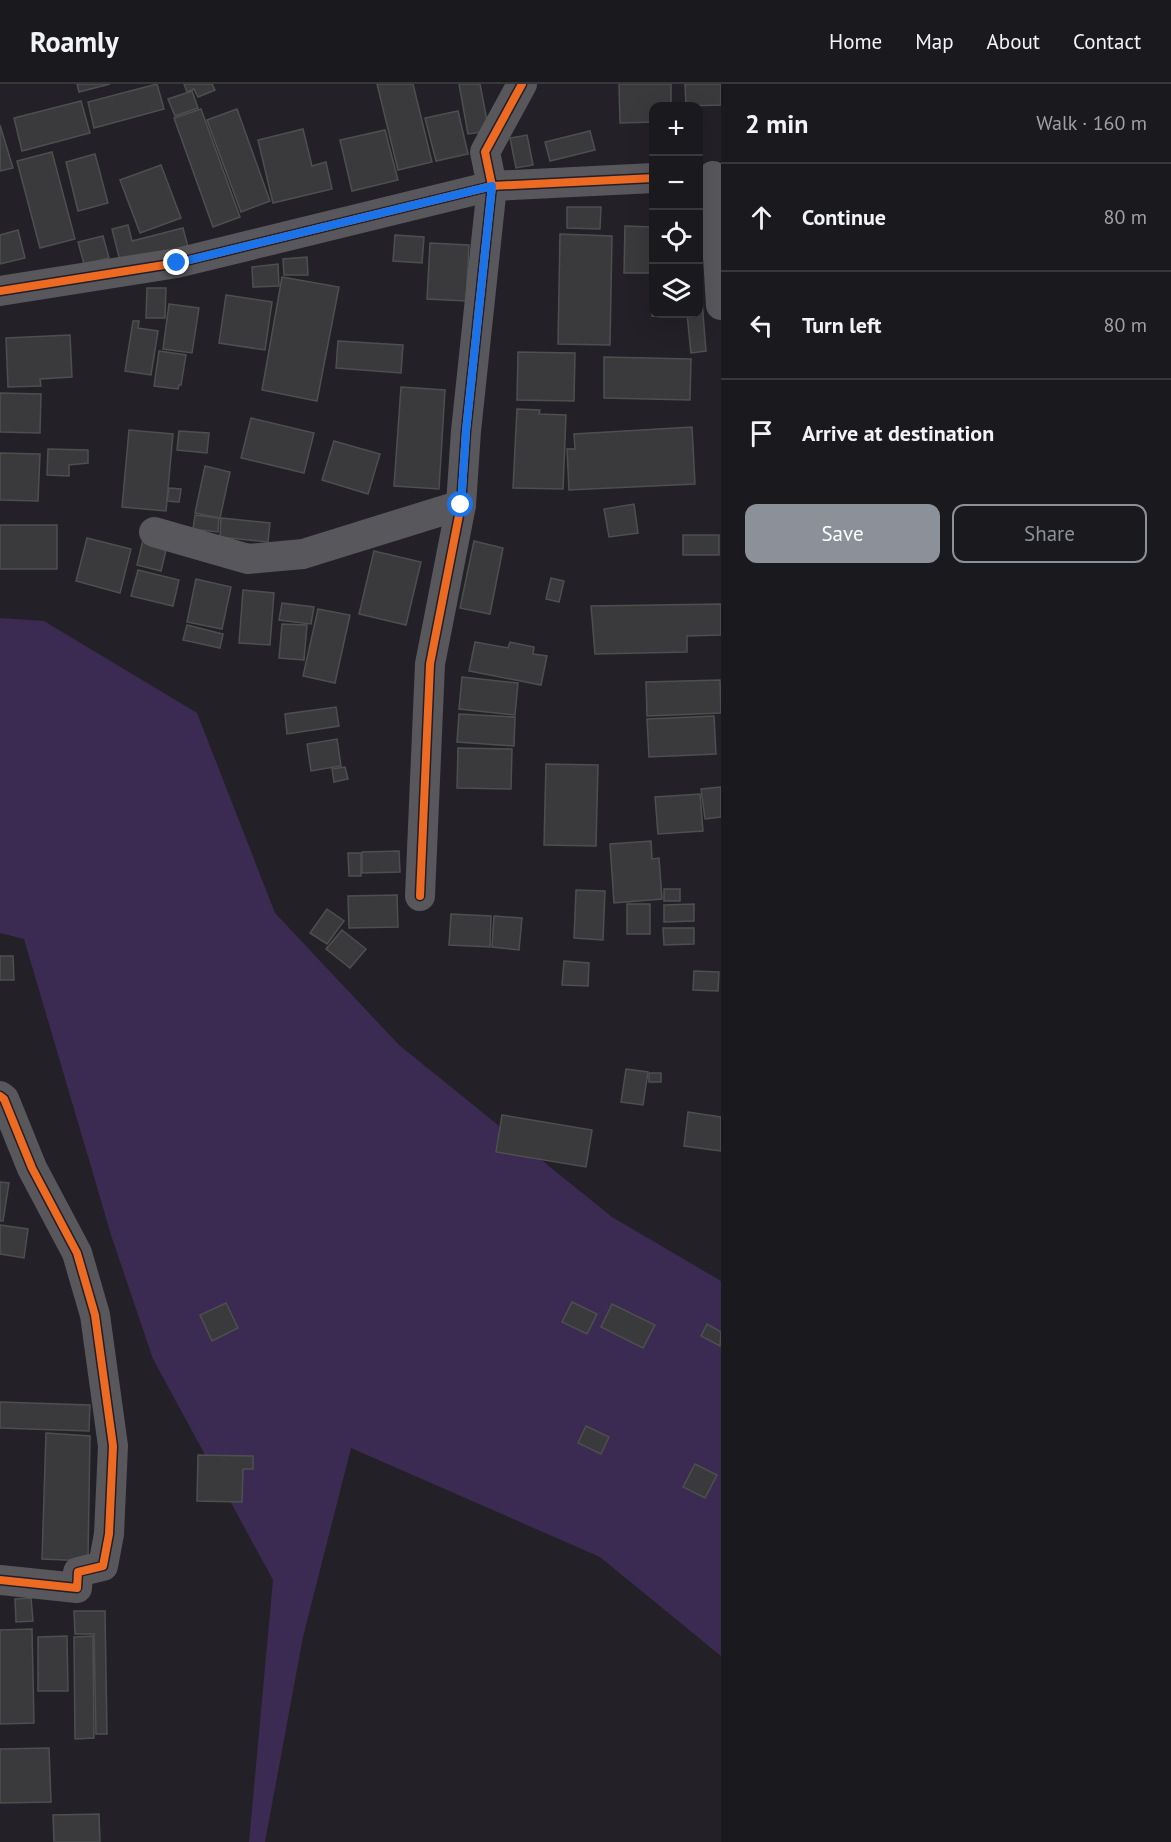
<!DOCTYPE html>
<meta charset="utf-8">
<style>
body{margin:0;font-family:"PT Sans",sans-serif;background:#27262a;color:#f1f3f6}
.controls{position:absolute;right:18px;top:18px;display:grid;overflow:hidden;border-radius:12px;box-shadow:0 6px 24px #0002}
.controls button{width:54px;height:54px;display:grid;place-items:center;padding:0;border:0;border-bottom:2px solid #38383b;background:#1a191d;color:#f1f3f6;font:30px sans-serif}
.stop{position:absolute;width:18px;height:18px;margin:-14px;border:4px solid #1a73e8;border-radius:50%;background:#fff}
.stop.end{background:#1a73e8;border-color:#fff;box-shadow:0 2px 6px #0008}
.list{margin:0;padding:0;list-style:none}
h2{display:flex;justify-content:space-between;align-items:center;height:78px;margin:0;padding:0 24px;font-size:26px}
h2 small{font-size:20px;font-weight:400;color:#9fa0a4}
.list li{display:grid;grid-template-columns:39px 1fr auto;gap:18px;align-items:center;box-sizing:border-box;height:108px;padding:0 24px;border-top:2px solid #38383b}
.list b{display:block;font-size:22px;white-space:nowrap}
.list em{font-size:20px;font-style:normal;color:#9fa0a4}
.actions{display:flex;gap:12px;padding:18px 24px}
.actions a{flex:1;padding:14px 0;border:2px solid #8c9099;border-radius:12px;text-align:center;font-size:21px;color:#8c9099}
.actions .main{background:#8c9099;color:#fff}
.icon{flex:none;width:33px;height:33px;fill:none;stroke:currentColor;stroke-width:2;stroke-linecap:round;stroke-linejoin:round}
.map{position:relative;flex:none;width:721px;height:1758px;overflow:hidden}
header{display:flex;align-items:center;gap:36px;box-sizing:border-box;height:84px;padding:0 30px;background:#1a191d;border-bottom:2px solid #38383b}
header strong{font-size:28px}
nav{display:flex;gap:33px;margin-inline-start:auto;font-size:21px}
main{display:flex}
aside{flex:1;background:#1a191d}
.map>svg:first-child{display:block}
.green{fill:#3b2b52}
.building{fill:#3a3a3c;stroke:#4d4f4f;stroke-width:1.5}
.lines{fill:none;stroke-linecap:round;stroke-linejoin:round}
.street{stroke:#58575b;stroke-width:30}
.cycleway-casing{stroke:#221e2a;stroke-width:11}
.cycleway{stroke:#ed6a23;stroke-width:8}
.route{stroke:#1a73e8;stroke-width:8}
</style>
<header>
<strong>Roamly</strong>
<nav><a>Home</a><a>Map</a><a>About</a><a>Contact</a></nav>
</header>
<main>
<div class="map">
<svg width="721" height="1758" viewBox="0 0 721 1758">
<rect width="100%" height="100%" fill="#232127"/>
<path class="green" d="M0 534 44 537 197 629 275 829 399 961 612 1133 721 1197V1572L600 1473 351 1364 303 1553 265 1758H249L273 1496 153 1275 112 1154 24 855 0 849Z"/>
<g class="building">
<path d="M77 0H110L79 8Z"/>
<path d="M157 0 164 25 94 44 88 18Z"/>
<path d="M184 0H212L215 6 198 13 194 5 187 8Z"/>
<path d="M377 0H413L432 78 398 86Z"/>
<path d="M459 0H480L489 47 468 50Z"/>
<path d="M619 0H671V22H654V38L620 39Z"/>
<path d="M685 0H721V21L686 22Z"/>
<path d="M192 7 198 24 175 32 168 15Z"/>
<path d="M81 17 90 49 22 67 14 34Z"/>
<path d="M201 25 240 133 213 143 174 34Z"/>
<path d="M237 25 270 117 241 128 207 36Z"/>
<path d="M458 27 468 70 436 77 425 34Z"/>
<path d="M0 41 13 84 0 87Z"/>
<path d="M303 45 312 82 326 78 332 105 273 119 258 56Z"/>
<path d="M385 46 398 96 352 107 340 56Z"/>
<path d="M590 47 595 66 550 77 545 58Z"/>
<path d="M527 51 533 81 516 84 510 54Z"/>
<path d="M52 68 75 155 40 164 17 77Z"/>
<path d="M95 70 108 119 78 127 66 78Z"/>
<path d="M161 81 181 134 140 149 120 96Z"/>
<path d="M567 123H601L600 145 567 144Z"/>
<path d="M128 141 132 157 183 144 188 163 121 181 112 145Z"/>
<path d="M625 142 654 143V189H624Z"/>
<path d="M18 146 25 174 0 180V151Z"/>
<path d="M560 150 612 152 610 261 558 260Z"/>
<path d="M395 151 424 153 422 179 393 177Z"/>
<path d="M103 152 109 174 84 180 78 158Z"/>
<path d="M430 159 469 161 466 217 427 215Z"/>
<path d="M307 173 308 191H284L283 175Z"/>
<path d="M699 179 706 267 691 269 687 230H698Z"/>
<path d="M278 180 279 202 253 203 252 183Z"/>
<path d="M282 193 339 203 317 317 262 306Z"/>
<path d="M147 204H166L165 234H146Z"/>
<path d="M226 211 272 218 265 266 219 259Z"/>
<path d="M169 220 199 224 192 269 163 265Z"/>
<path d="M653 223 654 230H665V233L652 232Z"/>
<path d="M133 237H139L138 244 158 247 151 291 125 287Z"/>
<path d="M70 251 72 293 40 295 41 302 8 303 6 254Z"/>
<path d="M338 257 403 261 401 289 336 284Z"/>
<path d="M159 267 186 271 181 301H179L178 305 154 302Z"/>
<path d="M518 268 575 269 574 317 517 316Z"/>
<path d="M604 273 691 275 690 316 604 314Z"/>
<path d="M401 303 445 306 439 405 394 402Z"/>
<path d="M0 309 41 310 40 349 0 348Z"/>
<path d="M517 325 540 326 539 330 566 331 563 405 513 404Z"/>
<path d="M251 334 314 349 304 389 241 374Z"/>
<path d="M692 343 695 400 569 406 567 365H575L574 350Z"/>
<path d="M129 346 173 350 166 427 122 423Z"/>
<path d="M179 347 209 349 207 369 177 366Z"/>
<path d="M334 357 380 370 368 410 322 396Z"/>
<path d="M48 365 88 366V379L69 381V392L47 391Z"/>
<path d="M0 369 40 370 38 417 0 416Z"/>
<path d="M205 382 230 388 220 434 195 429Z"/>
<path d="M169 404 181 405 179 418 167 417Z"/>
<path d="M634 420 638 449 609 453 604 425Z"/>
<path d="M195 431 219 434 218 448 193 445Z"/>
<path d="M221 434 270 439 268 458 220 453Z"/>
<rect x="0" y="441" width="57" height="44"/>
<rect x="683" y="451" width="36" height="20"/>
<path d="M87 454 131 465 120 509 76 497Z"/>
<path d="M143 456 167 462 161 487 137 481Z"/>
<path d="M474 457 503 464 490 530 460 524Z"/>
<path d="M374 467 421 478 406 541 359 530Z"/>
<path d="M138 486 179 496 173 522 131 512Z"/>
<path d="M551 494 564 497 559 518 546 515Z"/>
<path d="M196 495 231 503 222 545 187 538Z"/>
<path d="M243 506 274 509 270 561 239 559Z"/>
<path d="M282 519 314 523 311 540 279 536Z"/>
<path d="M721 520V551L687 552V568L595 570 591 522Z"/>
<path d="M318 525 350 531 335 599 303 592Z"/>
<path d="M282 540 307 541 304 576 279 574Z"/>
<path d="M187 541 223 550 220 564 183 556Z"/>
<path d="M475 558 508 564 510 558 534 563 533 570 547 572 541 601 469 587Z"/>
<path d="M462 593 518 599 515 631 459 625Z"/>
<path d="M720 596 721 629 647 632 646 598Z"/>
<path d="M336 623 339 642 287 650 285 630Z"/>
<path d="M459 630 515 633 514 662 457 658Z"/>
<path d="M714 632 716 670 649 673 647 635Z"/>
<path d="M337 655 341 682 311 687 307 660Z"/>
<path d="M458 664 512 665 511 705 457 704Z"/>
<path d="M546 680 598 681 596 762 544 761Z"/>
<path d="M345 683 348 695 334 698 332 685Z"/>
<path d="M721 703V733L705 735 701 705Z"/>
<path d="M700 710 703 747 658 750 655 713Z"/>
<path d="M651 757 652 775 659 774 662 815 614 819 610 760Z"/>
<path d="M399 767 400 788 362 789V768Z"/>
<path d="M348 769H361V792H349Z"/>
<rect x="664" y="805" width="16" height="12"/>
<path d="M576 806 605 807 603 856 574 854Z"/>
<path d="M397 811 398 843 349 844 348 812Z"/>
<rect x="627" y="820" width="23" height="30"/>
<path d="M694 820V837L664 838V821Z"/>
<path d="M327 825 344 837 327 860 310 849Z"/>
<path d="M451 830 491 832 490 863 449 861Z"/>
<path d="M494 832 522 834 519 866 492 863Z"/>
<path d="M663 844H694V860L664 861Z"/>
<path d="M342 846 366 865 350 884 326 865Z"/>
<path d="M0 872H13L14 896H0Z"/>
<path d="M564 877 589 879 588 902 562 901Z"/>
<path d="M694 887 719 888 718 907 693 906Z"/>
<path d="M626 985 648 988 643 1021 621 1018Z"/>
<rect x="649" y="989" width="12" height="9"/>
<path d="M688 1028 721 1033V1067L684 1062Z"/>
<path d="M502 1031 592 1046 586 1083 496 1068Z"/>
<path d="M0 1098 9 1099 3 1137H0Z"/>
<path d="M0 1141 28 1145 24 1174 0 1170Z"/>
<path d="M572 1218 597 1230 587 1250 562 1238Z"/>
<path d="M226 1219 238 1244 212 1257 200 1231Z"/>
<path d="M612 1220 655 1241 643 1264 601 1243Z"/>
<path d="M707 1240 721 1248 720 1262 701 1252Z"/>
<path d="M0 1318 90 1321 89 1347 0 1344Z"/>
<path d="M586 1342 609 1353 601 1370 578 1359Z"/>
<path d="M46 1349 90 1352 88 1477 42 1475Z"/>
<path d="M198 1371 253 1372V1385H243L242 1418 197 1417Z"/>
<path d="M695 1380 717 1391 705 1414 683 1403Z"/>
<path d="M31 1514 33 1537 16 1538 15 1515Z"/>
<path d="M74 1527H105L107 1650H96L94 1550H75Z"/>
<path d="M32 1545 34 1639 0 1640V1546Z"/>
<path d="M67 1552 68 1607H38V1553Z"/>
<path d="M93 1552 94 1654 75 1655 74 1553Z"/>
<path d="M49 1664 51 1718 0 1719V1665Z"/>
<path d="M99 1730 100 1758H54L53 1731Z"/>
</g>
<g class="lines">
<g class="street">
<path d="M713 92 721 221"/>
<path d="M0 207 177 179 492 102 654 94"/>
<path d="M154 448 248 475 303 470 461 421"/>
<path d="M420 812 430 580 461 421 466 347 492 102 485 68 522 0"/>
<path d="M0 1012 4 1015 32 1084 77 1169 95 1231 113 1362 109 1450 103 1482 78 1488 77 1504 0 1496"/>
</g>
<g class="cycleway-casing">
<g id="cycleway">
<path d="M0 207 177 179 492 102 654 94"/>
<path d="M420 812 430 580 461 421 466 347 492 102 485 68 522 0"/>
<path d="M0 1012 4 1015 32 1084 77 1169 95 1231 113 1362 109 1450 103 1482 78 1488 77 1504 0 1496"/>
</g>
</g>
<use href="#cycleway" class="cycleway"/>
</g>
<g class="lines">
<path class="route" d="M177 179 492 102 466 347 461 421"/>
</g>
</svg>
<div class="controls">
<button>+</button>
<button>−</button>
<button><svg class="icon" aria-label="locate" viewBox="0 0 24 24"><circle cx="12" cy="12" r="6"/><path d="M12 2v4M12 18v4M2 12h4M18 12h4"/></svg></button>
<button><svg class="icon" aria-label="layers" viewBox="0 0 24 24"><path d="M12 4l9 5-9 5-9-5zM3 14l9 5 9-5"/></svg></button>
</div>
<div class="stop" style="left:461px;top:421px"></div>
<div class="stop end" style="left:177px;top:179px"></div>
</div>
<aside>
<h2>2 min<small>Walk · 160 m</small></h2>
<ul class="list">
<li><svg class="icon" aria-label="ahead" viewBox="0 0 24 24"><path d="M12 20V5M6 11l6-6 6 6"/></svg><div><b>Continue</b></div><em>80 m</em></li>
<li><svg class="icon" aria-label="left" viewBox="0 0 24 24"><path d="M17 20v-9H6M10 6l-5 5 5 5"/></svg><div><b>Turn left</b></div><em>80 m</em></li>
<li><svg class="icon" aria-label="arrive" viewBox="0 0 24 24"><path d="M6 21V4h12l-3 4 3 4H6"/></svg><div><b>Arrive at destination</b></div></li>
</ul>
<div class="actions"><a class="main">Save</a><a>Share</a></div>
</aside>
</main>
